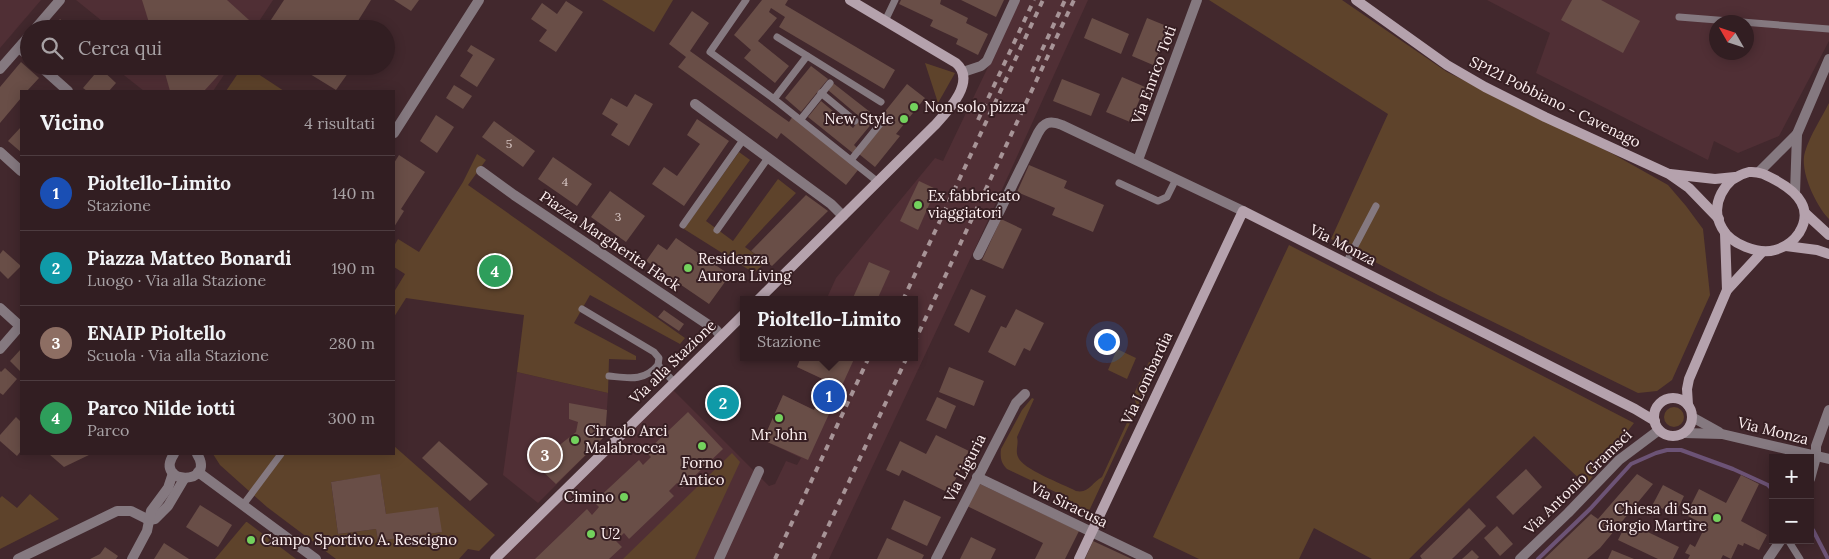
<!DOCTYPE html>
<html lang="it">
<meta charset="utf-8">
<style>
body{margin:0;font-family:Lora,serif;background:#3d2b2f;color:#f1f3f6}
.controls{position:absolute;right:15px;bottom:15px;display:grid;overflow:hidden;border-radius:0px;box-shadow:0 2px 12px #0003}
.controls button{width:45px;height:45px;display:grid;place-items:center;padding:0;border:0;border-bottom:1px solid #4d3c40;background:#321e22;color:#f1f3f6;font:25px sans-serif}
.compass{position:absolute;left:1709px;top:15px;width:45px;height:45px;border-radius:50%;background:#321e22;box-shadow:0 2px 12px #0003;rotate:309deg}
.you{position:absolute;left:1106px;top:341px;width:18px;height:18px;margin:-12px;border:4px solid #fff;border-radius:50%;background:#1a73e8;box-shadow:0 0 0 8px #1a73e833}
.badge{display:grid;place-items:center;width:32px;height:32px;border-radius:50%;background:#bca0f2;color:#fff;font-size:16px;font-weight:700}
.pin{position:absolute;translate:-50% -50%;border:2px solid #fff;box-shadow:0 1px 5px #0006}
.popup{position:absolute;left:740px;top:296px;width:178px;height:65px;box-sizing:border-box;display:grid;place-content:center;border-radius:0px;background:#321e22;filter:drop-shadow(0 1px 4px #0005);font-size:16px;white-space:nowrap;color:#a8a2a5}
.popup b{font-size:19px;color:#f1f3f6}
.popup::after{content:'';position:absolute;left:50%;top:100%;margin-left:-10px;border:10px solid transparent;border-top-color:#321e22}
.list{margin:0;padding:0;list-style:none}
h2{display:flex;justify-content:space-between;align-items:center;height:65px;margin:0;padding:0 20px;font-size:21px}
h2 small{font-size:16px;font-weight:400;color:#a8a2a5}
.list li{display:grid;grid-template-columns:32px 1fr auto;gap:15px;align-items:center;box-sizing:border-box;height:75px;padding:0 20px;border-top:1px solid #4d3c40}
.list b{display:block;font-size:19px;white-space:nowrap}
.list p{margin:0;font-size:16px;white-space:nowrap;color:#a8a2a5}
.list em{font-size:16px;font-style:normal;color:#a8a2a5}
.icon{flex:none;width:28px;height:28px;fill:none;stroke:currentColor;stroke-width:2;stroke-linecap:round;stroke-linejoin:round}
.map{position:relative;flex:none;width:1829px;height:559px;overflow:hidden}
.search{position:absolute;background:#321e22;box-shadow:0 2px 12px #0003;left:20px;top:20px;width:375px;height:55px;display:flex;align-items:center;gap:12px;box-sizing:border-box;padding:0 18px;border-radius:28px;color:#a8a2a5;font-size:19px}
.panel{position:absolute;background:#321e22;box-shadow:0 2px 12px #0003;left:20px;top:90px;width:375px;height:365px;border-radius:0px}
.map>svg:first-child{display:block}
.built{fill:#502f35;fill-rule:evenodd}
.green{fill:#5e432b;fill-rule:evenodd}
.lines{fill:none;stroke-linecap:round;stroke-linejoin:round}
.stream{stroke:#6c5376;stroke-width:4}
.building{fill:#694e47}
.lane{stroke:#857980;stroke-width:7}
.street{stroke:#857980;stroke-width:10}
.secondary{stroke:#b5a2ad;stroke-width:10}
.rail{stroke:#a79497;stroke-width:4;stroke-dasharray:6 6;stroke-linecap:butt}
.poi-dot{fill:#73d25d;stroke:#371f23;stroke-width:2}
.labels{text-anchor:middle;stroke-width:4;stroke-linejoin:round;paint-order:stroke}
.number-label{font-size:12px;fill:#d9c8c6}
.street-label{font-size:15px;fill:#fef0f1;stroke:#371f23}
.poi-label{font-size:15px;fill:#fef0f1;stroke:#371f23;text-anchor:start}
</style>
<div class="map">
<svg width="1829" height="559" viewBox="0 0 1829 559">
<rect width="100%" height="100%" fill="#42282d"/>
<g class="built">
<path d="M0 0H41L0 48Z"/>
<path d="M76 0H273L254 29H112Z"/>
<path d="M1020 0H1088L979 240 829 559H500L672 389 769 486 775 484 786 461 797 465 801 458 763 440 783 395 814 410 827 381 797 367 801 357H914V300H826L836 278 935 158 943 161Z"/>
<path d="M1487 0H1829V41L1779 136 1738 153 1714 141 1708 160 1536 73 1550 33ZM1716 22H1746V52H1716Z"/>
<path d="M121 66H230L213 91H144L120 72Z"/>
<path d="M517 372 608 393 605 436 538 503 503 475Z"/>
</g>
<g class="green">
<path d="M602 0H673L654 32Z"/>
<path d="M1209 0H1342L1447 72 1613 154 1668 185 1686 206 1703 229 1710 295 1672 380 1657 391 1638 393 1438 295 1331 239 1388 114Z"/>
<path d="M925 63 955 73 938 103Z"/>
<path d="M243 66H246L284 91H226Z"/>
<path d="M1829 103V219C1816 206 1799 170 1805 152 1810 135 1821 119 1829 103Z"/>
<path d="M739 152 750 160 706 221 733 241 778 179 796 193 745 247 766 262 754 273 684 229Z"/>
<path d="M477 154 486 160 468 185 685 338 680 344 590 295 574 323 636 356V360L609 359 608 393 517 372 524 315 406 298 394 317V292L405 274 394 267V246L398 239 419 252 463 182Z"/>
<path d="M1289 245 1634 423 1586 485 1534 436 1409 559H1372L1314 528 1299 559H1199L1153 537Z"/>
<path d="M1117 349 1136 358 1127 379 1108 370Z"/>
<path d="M1149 362 1157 365 1089 511 1069 502 1066 497 1007 469C1001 463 1000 457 1001 449L1022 410 1032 398 1034 399 1017 437C1019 444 1015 450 1018 457 1022 469 1063 484 1076 491 1089 494 1092 482 1102 477L1136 403 1133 396Z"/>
<circle cx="1674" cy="417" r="10"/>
<path d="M394 446 495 535 479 551 468 549 459 559H336L267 507 220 465 213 454H394ZM380 475 386 514 441 532 378 541 376 529 338 534 331 482Z"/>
<path d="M732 453 740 462 695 559H623Z"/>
<path d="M30 494 59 519 0 549V498L2 496 17 508Z"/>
<path d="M246 522H247L296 559H215Z"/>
</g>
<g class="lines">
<g class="stream">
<path d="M1813 530 1828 559"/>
<path d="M1538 559 1590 509 1631 464 1656 453 1667 450H1681L1733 469 1768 485 1773 490"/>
</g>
</g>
<g class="building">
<path d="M142 0H227L249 20 241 29H151Z"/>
<path d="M284 0H371L353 29H265Z"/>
<path d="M394 0H419L411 11Z"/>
<path d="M762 0H788L785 5 895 70 884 89 779 27 785 17 771 8 769 12 777 18 758 41 789 66 775 83 744 58 751 50 734 35Z"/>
<path d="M901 0H941L940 4 968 18 966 23 988 34 978 55 956 44 958 39 930 26 933 20 899 4Z"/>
<path d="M961 0H1004L996 17Z"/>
<path d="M1572 0H1601L1640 21 1623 53 1561 20Z"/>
<path d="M566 1 583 12 556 52 539 41 547 30 531 19 542 3 557 14Z"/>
<path d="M692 11 709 23 690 51 789 122 793 116 858 170 846 185 781 133 777 139 678 67 686 57 669 44Z"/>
<path d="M1092 18 1129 34 1121 54 1084 38Z"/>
<path d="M1147 18 1169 27 1153 65 1132 56Z"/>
<path d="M60 19 71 29H52Z"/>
<path d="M471 45 495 59 477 87 460 76 473 55 467 51Z"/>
<path d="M21 62 39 78 27 91H21V98L0 123V87Z"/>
<path d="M163 66H224L226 67 204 91H170Z"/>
<path d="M297 66H353L336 90Z"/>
<path d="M811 66 828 79 801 112 785 98Z"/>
<path d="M100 68 116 83 109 91H87L83 88Z"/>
<path d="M1122 77 1145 87 1130 122 1106 112Z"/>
<path d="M1062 79 1100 94 1091 116 1053 101Z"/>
<path d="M833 83 879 119 907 84 925 98 896 134 900 136 875 167 859 154 884 124 881 121 877 125 873 122 854 145 858 149 854 154 808 117 821 101 853 128 861 118 828 90Z"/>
<path d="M454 85 472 96 463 109 446 98Z"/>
<path d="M635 94 653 104 629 146 611 135 618 124 602 114 611 98 627 107Z"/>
<path d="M436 115 454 127 437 153 420 141Z"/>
<path d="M697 119 729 141 684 206 652 184 664 167 677 176 700 144 687 135Z"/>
<path d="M494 121 535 151 523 167 482 137Z"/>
<path d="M21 127V152L8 141Z"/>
<path d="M399 155 425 172 401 209 404 211 394 227V163Z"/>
<path d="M553 157 592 184 577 206 538 179Z"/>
<path d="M1029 165 1067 181 1064 188 1104 205 1093 232 1052 215 1055 208 1017 192Z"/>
<path d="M919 181 936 189 918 230 900 221Z"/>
<path d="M610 191 645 216 626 242 591 217Z"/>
<path d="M806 195 828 211 772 266 751 251Z"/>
<path d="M1001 219 1022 229 1003 269 982 260Z"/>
<path d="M676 238 730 275 709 304 646 261 658 244 667 250Z"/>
<path d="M3 250 21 266 8 279 0 271V254Z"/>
<path d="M869 262 890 271 877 300H852Z"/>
<path d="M971 289 986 296 969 333 954 325Z"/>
<path d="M1016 309 1044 323 1030 351 1024 348 1015 366 988 352 1001 326 1006 328Z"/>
<path d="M664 310 684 324 679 331 658 317Z"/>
<path d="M21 349V372L10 361Z"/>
<path d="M801 357H855L808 460 763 440 783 395 814 410 827 381 797 367Z"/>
<path d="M949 367 984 381 974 406 939 392Z"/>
<path d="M5 368 17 379 3 395 0 393V371L1 372Z"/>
<path d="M937 397 956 406 946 429 926 420Z"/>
<path d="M569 403 607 410 605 436 556 484 537 466 547 455 576 432 578 422 569 419Z"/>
<path d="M688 412 723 449 682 488 677 483 669 491 674 496 629 539 624 533 616 541 622 547 609 559H535L587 509 592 515 599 507 594 502 639 460 643 465 651 457 646 452Z"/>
<path d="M16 417 21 422V451L17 456 0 441V435Z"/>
<path d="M936 435 969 451 949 493 902 470 899 476 886 470 900 441 926 454Z"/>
<path d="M439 441 488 484 470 501 422 458Z"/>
<path d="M49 454H91L64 467Z"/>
<path d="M1526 469 1542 487 1513 515 1496 497Z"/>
<path d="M380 474 386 514 438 507 442 532 378 541 376 529 338 534 331 482Z"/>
<path d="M1637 474 1653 484 1600 548 1587 559H1544L1591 514 1598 519Z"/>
<path d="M1741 475 1759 484 1741 521 1767 535 1759 550 1744 543 1743 546 1738 544 1731 559 1723 555 1721 559H1688L1690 555 1685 553 1690 544 1695 547 1703 531 1699 530 1703 524 1686 515 1699 489 1726 503Z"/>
<path d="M978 483 1079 531 1065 559H1035L1043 543 967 506Z"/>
<path d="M1663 485 1684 496 1675 515 1653 504Z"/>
<path d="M904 500 941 517 927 546 891 529Z"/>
<path d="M200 505 232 525 218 547 186 527Z"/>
<path d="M1469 508 1486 526 1452 559H1422L1420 556Z"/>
<path d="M1627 522 1679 547 1673 559H1658L1618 540Z"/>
<path d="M1497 526 1513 544 1500 556 1484 538Z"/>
<path d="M971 537 996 549 991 559H960Z"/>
<path d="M887 538 924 555 922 559H877Z"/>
<path d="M1093 541 1132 559H1085Z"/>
<path d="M164 543 189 559H154Z"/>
<path d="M105 547 118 556 116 559H90L100 554Z"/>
<path d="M1472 550 1479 557 1477 559H1462Z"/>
<path d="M1612 550 1634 559H1608Z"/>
</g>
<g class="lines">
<g class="lane">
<path d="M746 0 710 52 774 99 807 56"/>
<path d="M1679 17 1829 29"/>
<path d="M885 21 895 0"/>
<path d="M777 37 881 102"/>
<path d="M821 93 855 121"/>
<path d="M774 99 878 182"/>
<path d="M801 119 830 83"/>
<path d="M851 160 880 124"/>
<path d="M1119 183 1158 201 1167 197 1176 179"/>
<path d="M683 225 743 140"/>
<path d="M717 230 768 158"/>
<path d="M1346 263 1376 206"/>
<path d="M582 309 654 352 659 358 658 365C644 382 628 378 609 376"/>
<path d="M658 365 674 382"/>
<path d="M243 505 281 454"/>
<path d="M1788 540 1800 559"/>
</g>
<g class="street">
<path d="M35 29 60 0"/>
<path d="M19 48 29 56"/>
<path d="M40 66 68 91"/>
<path d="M0 69 29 36"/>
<path d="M963 72 981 66 987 61 1015 0"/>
<path d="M695 104 831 204 843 216"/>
<path d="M394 133 479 0"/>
<path d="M0 152 21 171"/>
<path d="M1138 160 1197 0"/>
<path d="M481 171 514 195 716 330 721 336"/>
<path d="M1759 172 1797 134 1829 59"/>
<path d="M1795 193 1797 134"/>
<path d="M978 255 1038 133C1044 122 1050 120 1062 125L1243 211"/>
<path d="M0 308 21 327"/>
<path d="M0 349 20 326"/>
<path d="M1692 417 1719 432"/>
<path d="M1684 433 1722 434 1829 459"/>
<path d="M174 454C153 485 217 486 197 454"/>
<path d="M198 472 316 559"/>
<path d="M977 477 1148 559"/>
<path d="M1810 479 1816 457V446L1829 410"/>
<path d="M18 559 117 511H131L149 520 155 519 168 506 184 479"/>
<path d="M132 559 147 531 151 511 168 488 173 473"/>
<path d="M719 559 759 471"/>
<path d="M936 559 1016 403 1025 394"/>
<path d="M1520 559 1568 513 1619 460 1659 430"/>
<path d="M1768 559 1781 540"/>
</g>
<g class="secondary">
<path d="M1356 0 1447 65 1485 87 1545 117 1669 174 1689 188 1719 219"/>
<path d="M1749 172C1760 171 1768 176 1777 181 1797 192 1814 209 1799 233 1793 242 1786 247 1775 250 1759 255 1730 244 1722 228 1709 205 1724 178 1749 172Z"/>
<path d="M1670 174 1715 179 1735 177"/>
<path d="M1805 213 1829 235"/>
<path d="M1725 233 1727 290"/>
<path d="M1786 246 1817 250 1829 254"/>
<path d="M758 300 935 125C948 111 977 81 956 63L850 0"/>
<circle cx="1673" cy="417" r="19"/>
<path d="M1688 405 1687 389 1689 379 1727 290 1762 252"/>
<path d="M495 559 744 314"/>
<path d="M1079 559 1243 211 1635 409 1655 421"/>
</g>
<g class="rail">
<path d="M1032 72 1065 0"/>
<path d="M978 120 1034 0"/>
<path d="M903 300 1043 0"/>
<path d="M914 343 1074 0"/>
<path d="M775 559 869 357"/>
<path d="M813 559 907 357"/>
</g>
</g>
<g class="poi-dot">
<circle cx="914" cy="107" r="5"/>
<circle cx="904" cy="119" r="5"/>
<circle cx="918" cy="205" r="5"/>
<circle cx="688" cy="268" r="5"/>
<circle cx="779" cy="418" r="5"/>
<circle cx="575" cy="440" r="5"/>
<circle cx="702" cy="446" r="5"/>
<circle cx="624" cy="497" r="5"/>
<circle cx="1717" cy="518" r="5"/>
<circle cx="591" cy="534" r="5"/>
<circle cx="251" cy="540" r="5"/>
</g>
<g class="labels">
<g class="number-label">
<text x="509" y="148">5</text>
<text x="565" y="186">4</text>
<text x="618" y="221">3</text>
</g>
<g class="street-label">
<text transform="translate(1154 75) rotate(-70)" y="5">Via Enrico Toti</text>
<text transform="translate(1555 102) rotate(26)" y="5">SP121 Pobbiano - Cavenago</text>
<text transform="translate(610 241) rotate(34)" y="5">Piazza Margherita Hack</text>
<text transform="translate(1343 245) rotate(27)" y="5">Via Monza</text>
<text transform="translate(673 362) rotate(-44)" y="5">Via alla Stazione</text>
<text transform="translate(1147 378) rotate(-65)" y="5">Via Lombardia</text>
<text transform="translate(1773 431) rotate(14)" y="5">Via Monza</text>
<text transform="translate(965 468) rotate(-63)" y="5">Via Liguria</text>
<text transform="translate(1578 482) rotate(-44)" y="5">Via Antonio Gramsci</text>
<text transform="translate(1069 505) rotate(26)" y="5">Via Siracusa</text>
</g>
<g class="poi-label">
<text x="924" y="112">Non solo pizza</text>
<text x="894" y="124" text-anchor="end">New Style</text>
<text x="928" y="201">Ex fabbricato<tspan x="928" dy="17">viaggiatori</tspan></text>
<text x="698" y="264">Residenza<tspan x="698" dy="17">Aurora Living</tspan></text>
<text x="585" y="436">Circolo Arci<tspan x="585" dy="17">Malabrocca</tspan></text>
<text x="779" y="440" text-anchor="middle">Mr John</text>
<text x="702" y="468" text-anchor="middle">Forno<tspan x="702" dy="17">Antico</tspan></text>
<text x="614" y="502" text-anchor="end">Cimino</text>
<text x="1707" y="514" text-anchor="end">Chiesa di San<tspan x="1707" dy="17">Giorgio Martire</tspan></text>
<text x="601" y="539">U2</text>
<text x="261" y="545">Campo Sportivo A. Rescigno</text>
</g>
</g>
</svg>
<div class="controls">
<button>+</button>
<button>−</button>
</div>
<svg class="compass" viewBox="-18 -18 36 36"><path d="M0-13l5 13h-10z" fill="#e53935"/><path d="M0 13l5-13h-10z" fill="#a8a2a5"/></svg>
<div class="you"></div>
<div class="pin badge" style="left:829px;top:396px;background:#1a4fb4">1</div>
<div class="popup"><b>Pioltello-Limito</b>Stazione</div>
<div class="pin badge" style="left:723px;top:403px;background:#0f9aa8">2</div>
<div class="pin badge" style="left:545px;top:455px;background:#8d6e63">3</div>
<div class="pin badge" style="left:495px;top:271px;background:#2e9e5b">4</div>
<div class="search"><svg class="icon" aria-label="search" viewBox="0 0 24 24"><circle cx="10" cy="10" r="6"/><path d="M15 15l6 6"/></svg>Cerca qui</div>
<section class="panel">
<h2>Vicino<small>4 risultati</small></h2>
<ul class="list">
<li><span class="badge" style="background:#1a4fb4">1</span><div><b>Pioltello-Limito</b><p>Stazione</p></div><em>140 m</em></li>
<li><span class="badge" style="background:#0f9aa8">2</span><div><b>Piazza Matteo Bonardi</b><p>Luogo · Via alla Stazione</p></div><em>190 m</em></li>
<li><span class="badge" style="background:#8d6e63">3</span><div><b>ENAIP Pioltello</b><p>Scuola · Via alla Stazione</p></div><em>280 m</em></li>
<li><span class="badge" style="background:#2e9e5b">4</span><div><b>Parco Nilde iotti</b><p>Parco</p></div><em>300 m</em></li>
</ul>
</section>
</div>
